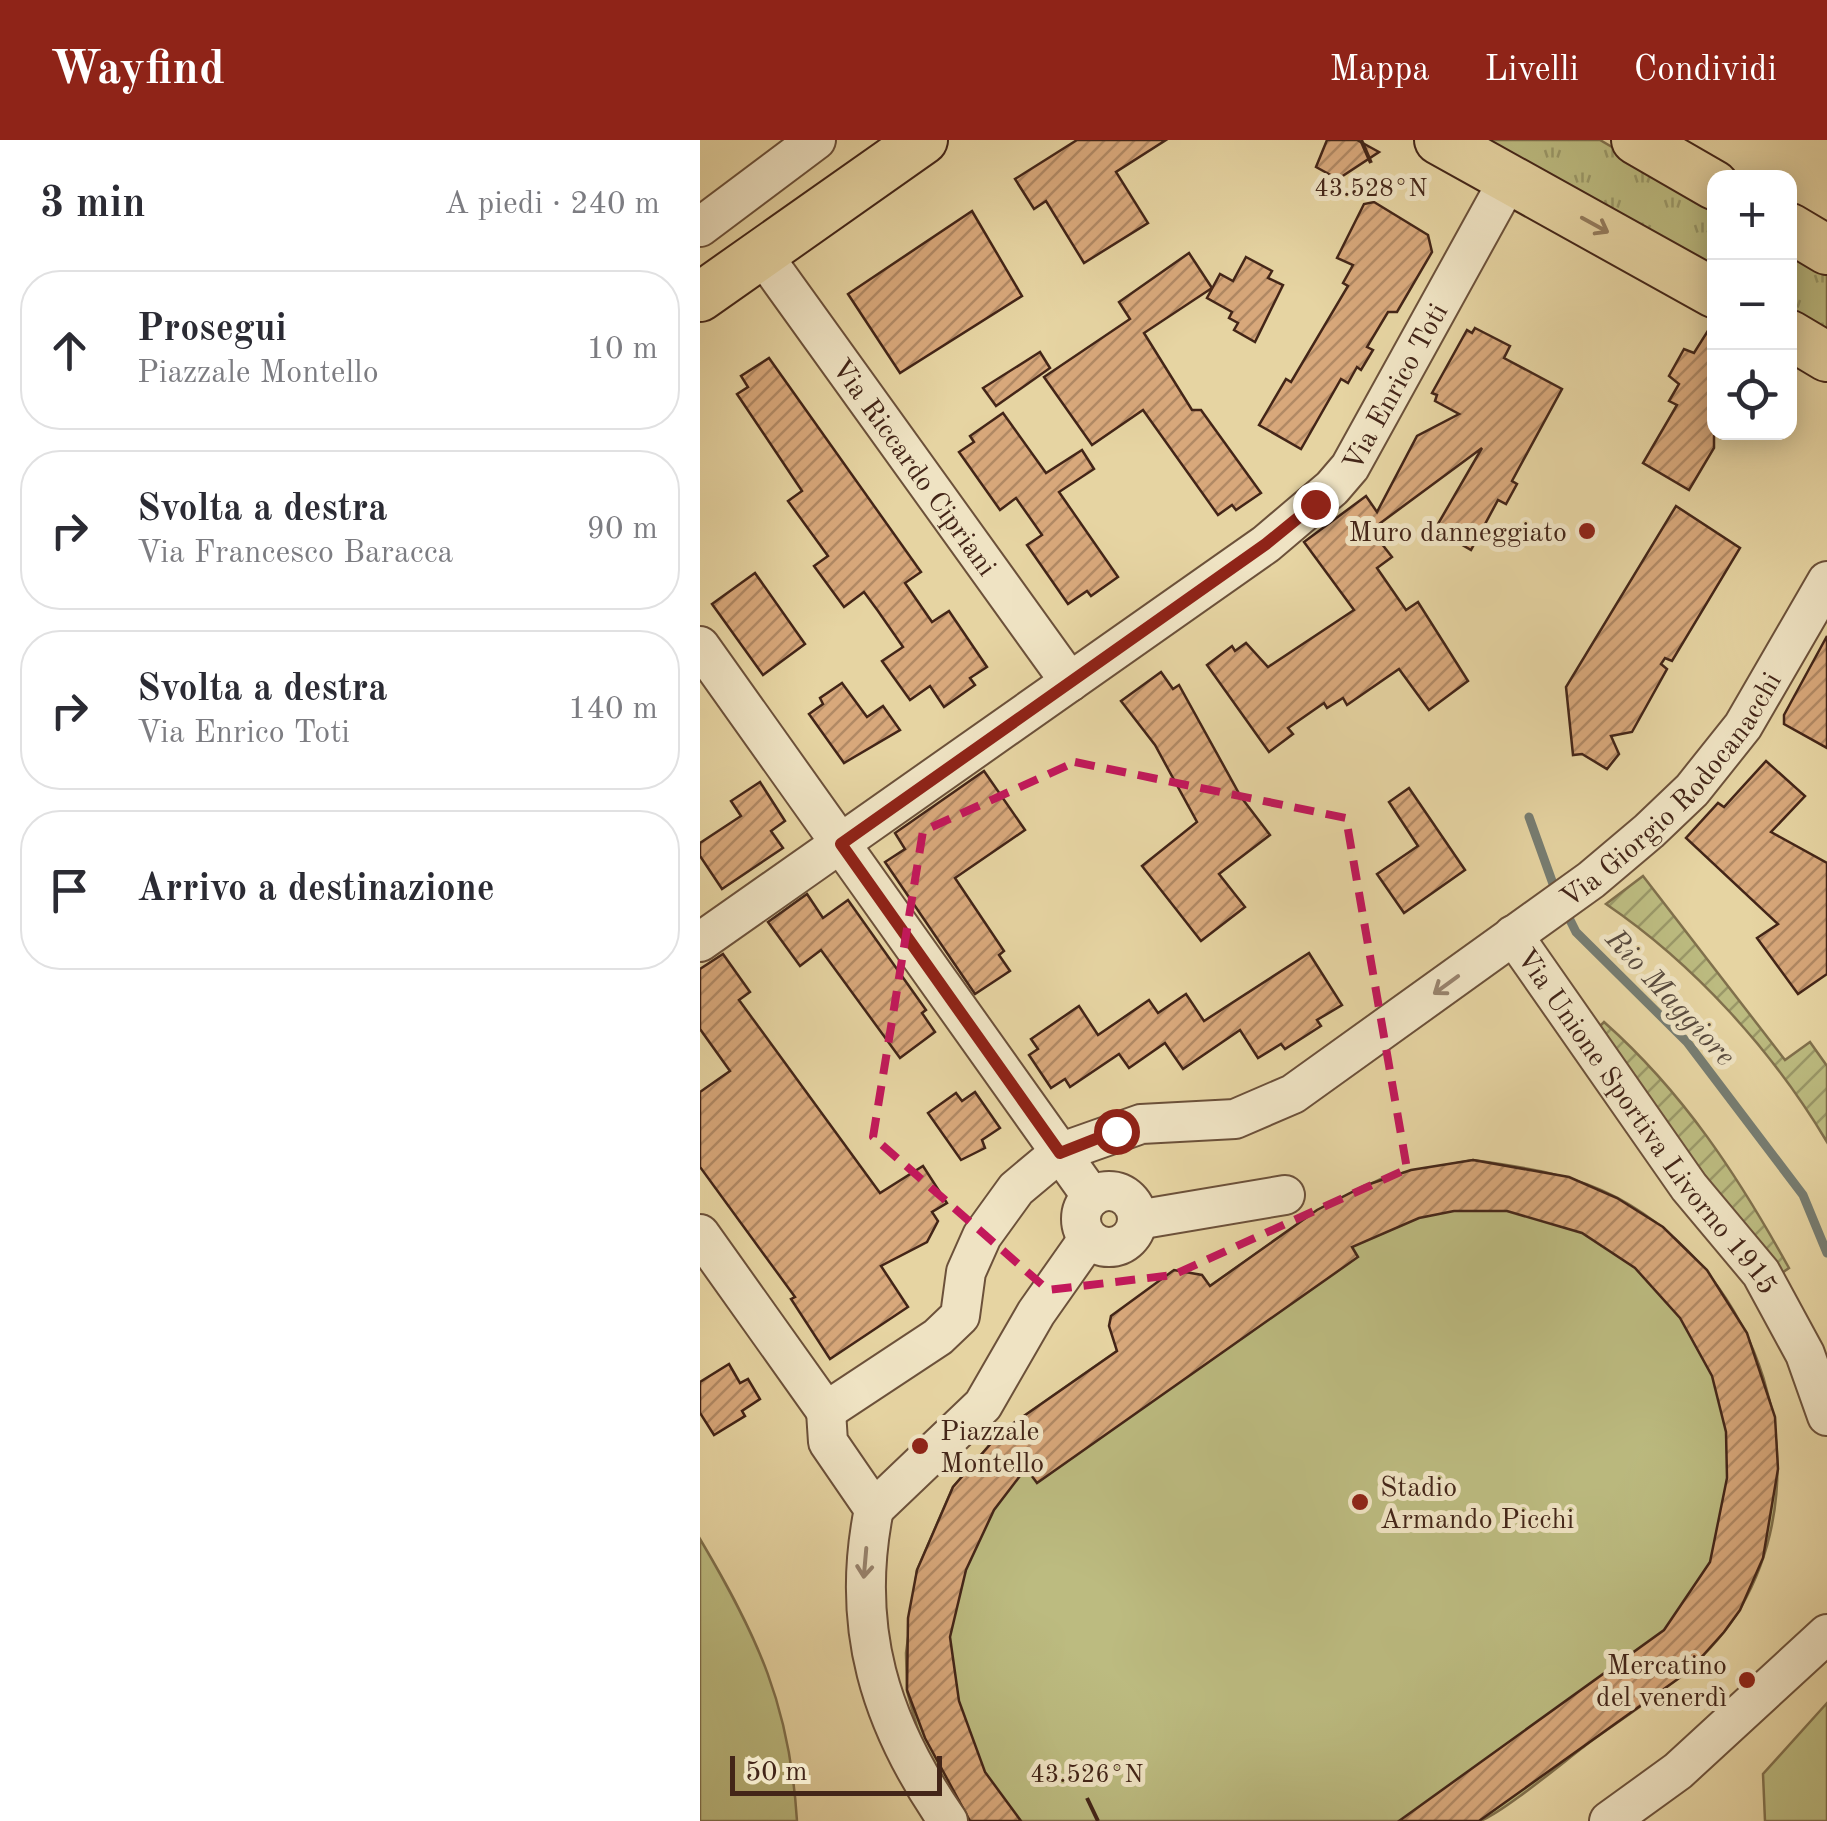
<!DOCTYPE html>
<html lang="it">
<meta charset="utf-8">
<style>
body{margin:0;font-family:"Old Standard TT",serif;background:#f2f2f3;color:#2b2b33}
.controls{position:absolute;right:30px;top:30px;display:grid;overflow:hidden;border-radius:20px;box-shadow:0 5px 25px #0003}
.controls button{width:90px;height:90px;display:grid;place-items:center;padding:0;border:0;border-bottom:2px solid #e1e1e2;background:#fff;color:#2b2b33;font:50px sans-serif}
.scale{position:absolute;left:30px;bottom:25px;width:212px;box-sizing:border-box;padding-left:10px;border:5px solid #432518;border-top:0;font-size:28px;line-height:35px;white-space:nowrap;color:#432518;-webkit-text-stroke:8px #efe3c3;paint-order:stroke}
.stop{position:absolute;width:30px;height:30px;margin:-22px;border:8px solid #8f2418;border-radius:50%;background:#fff}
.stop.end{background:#8f2418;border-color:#fff;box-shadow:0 2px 10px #0008}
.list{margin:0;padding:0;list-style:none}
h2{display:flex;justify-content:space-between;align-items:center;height:130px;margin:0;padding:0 40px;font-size:42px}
h2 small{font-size:32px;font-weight:400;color:#7c7c81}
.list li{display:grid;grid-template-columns:65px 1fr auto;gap:30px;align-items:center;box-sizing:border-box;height:160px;margin:0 20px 20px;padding:0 20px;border:2px solid #e1e1e2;border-radius:40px}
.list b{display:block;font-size:38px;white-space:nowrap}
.list p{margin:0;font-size:32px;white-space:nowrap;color:#7c7c81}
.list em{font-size:32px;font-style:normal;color:#7c7c81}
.icon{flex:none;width:55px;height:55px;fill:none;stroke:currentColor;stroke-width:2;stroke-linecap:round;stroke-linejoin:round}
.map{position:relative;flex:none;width:1127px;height:1681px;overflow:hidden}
header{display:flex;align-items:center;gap:60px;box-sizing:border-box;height:140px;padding:0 50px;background:#8f2418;color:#fff}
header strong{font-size:48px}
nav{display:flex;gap:55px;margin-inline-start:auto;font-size:35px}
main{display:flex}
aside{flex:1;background:#fff}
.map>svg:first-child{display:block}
.grass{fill:url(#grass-tufts);stroke:#80704c;stroke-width:2.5}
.garden{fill:url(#garden-furrows);stroke:#80704c;stroke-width:2.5}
.pitch{fill:#bcbb80;stroke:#80704c;stroke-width:2.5}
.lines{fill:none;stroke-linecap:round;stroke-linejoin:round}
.stream{stroke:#777d72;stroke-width:9}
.building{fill:url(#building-hatch);stroke:#432518;stroke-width:2.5}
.minor-casing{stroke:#6c513a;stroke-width:42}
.major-casing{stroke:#432518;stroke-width:52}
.minor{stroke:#efe3c3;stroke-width:38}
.major{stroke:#e6d4a2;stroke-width:48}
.oneway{stroke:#947c5d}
.oneway2{stroke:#99846e}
.route{stroke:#8f2418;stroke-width:12}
.marked{fill:none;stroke:#c2185b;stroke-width:8;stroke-dasharray:20 12;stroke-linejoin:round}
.ticks{fill:none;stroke:#432518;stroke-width:4}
.poi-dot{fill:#8f2418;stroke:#efe3c3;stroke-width:4}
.labels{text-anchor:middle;stroke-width:10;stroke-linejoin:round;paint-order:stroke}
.street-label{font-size:28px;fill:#432518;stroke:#efe3c3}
.poi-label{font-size:28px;fill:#432518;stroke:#efe3c3;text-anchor:end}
.water-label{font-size:30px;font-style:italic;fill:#584a3e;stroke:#efe3c3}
.ticks-label{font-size:25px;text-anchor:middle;fill:#432518;stroke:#efe3c3;stroke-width:10;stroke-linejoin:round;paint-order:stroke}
</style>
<header>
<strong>Wayfind</strong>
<nav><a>Mappa</a><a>Livelli</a><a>Condividi</a></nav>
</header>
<main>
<aside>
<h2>3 min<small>A piedi · 240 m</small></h2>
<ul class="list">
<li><svg class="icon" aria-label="ahead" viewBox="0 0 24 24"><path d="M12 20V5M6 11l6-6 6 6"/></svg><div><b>Prosegui</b><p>Piazzale Montello</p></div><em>10 m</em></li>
<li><svg class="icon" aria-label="right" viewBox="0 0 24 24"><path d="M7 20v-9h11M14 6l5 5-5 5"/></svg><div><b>Svolta a destra</b><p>Via Francesco Baracca</p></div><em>90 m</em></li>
<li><svg class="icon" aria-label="right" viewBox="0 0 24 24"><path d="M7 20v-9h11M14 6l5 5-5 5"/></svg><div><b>Svolta a destra</b><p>Via Enrico Toti</p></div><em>140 m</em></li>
<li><svg class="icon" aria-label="arrive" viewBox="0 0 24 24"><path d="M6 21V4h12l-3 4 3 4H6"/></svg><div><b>Arrivo a destinazione</b></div></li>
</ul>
</aside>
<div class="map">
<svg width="1127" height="1681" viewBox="0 0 1127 1681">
<defs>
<pattern id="grass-tufts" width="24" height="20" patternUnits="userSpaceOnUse" patternTransform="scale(2.5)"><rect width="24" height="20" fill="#bcbb80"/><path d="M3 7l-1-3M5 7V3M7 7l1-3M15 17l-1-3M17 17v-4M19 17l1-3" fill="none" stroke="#9a9868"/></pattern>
<pattern id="garden-furrows" width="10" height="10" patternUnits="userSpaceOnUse" patternTransform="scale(2.5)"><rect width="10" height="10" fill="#bcbb80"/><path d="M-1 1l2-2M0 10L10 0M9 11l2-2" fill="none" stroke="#9a9868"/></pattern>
<pattern id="building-hatch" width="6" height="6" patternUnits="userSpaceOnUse" patternTransform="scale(2.5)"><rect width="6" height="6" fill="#d8a87b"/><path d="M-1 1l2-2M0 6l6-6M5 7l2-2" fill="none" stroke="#b18964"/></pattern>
</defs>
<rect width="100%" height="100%" fill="#e6d4a2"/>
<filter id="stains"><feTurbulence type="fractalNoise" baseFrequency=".002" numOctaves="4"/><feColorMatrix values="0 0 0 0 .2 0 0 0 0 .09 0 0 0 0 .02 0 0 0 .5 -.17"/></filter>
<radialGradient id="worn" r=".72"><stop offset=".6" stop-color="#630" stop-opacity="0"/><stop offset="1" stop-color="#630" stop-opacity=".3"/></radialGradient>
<g class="grass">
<path d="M769 0H900L1014 67V133Z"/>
<path d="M1090 111 1127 133V194L1090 174Z"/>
</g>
<g class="garden">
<path d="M943 736 1085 920 1110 902 1127 926V1002C1072 910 994 824 906 764Z"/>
<path d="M904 882C984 953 1038 1036 1089 1128L1079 1135 896 890Z"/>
</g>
<g class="pitch">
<path d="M773 1020C823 1027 873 1034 918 1058 1060 1135 1123 1325 1041 1467 1006 1527 945 1562 890 1602 867 1619 803 1673 780 1681 760 1681 685 1681 660 1681 526 1681 393 1681 260 1681L234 1636 217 1587 207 1551 206 1513 217 1430 253 1347 301 1292 623 1067 687 1036Z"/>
<path d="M0 1399C58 1497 90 1566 97 1681H0Z"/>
<path d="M1127 1563V1681H1065L1063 1634Z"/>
</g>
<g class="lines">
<g class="stream">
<path d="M829 677 857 755"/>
<path d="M864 768 876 792 987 902 1103 1055 1127 1113"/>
</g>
</g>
<g class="building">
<path d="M377 0H466L416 32 448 83 384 123 346 61 334 69 315 39Z"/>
<path d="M627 0H657L679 12 638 39 616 27Z"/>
<path d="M674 62 728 95 732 112 697 172H688L667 207 673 210 661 230 657 227 648 243 641 239 601 309 559 285 586 239 591 242 648 146 643 143 653 125 637 118 664 64Z"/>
<path d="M272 71 322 156 200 233 148 154Z"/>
<path d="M489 113 512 148 444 193 492 270H501L561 353 536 370 532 365 518 375 443 270 392 305 344 237 430 179 419 162Z"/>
<path d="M546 117 572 131 568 138 583 145 555 202 534 190 538 183 529 178 532 172 507 158 520 134 533 141Z"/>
<path d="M1014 181V308L989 350 943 323 977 265 969 261 979 244 969 236 984 209 994 213Z"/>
<path d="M775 188 810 206 804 218 862 249 812 341 817 344 806 364 798 360 771 410 735 389 782 308 671 390 692 417 677 428 706 470 718 462 768 541 729 570 699 529 647 565 643 558 627 568 624 563 588 588 593 594 569 612 507 525 532 506 535 511 546 503 568 527 654 470 604 402 666 356 677 372 717 296 759 274 735 261 737 255 732 253 767 190 772 193Z"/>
<path d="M340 212 350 228 296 266 283 248Z"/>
<path d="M69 218 221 432 205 443 232 482 249 471 287 527 270 538 275 545 244 567 230 546 210 560 182 521 203 507 178 471 164 452 144 467 114 426 128 416 88 361 102 351 37 254 48 247 41 236Z"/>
<path d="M303 273 346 333 382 310 394 329 359 352 418 437 391 456 387 451 368 464 327 405 342 395 316 358 300 370 259 312 274 302 270 296Z"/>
<path d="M976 366 1040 408 972 521 965 518 961 524 967 529 932 592 911 596 919 614 907 629 882 614 873 615 866 547Z"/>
<path d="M55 433 105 504 63 535 12 464Z"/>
<path d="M1127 496V608L1084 584V575Z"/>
<path d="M461 532 473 549 479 545 541 657 570 695 519 734 545 767 501 801 442 726 497 682 455 605 421 561Z"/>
<path d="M142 543 167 577 183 566 200 590 144 623 109 574 123 564 120 558Z"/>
<path d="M1066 621 1105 656 1071 692 1127 723V834L1098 854 1057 798 1078 784 986 698 1018 663 1024 667Z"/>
<path d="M284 631 325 690 255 738 304 811 299 815 310 831 275 854 185 722 205 709 195 693Z"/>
<path d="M60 642 85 681 71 691 83 708 22 749 0 716V703L41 676 31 661Z"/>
<path d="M709 648 765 730 704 773 677 734 718 706 689 662Z"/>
<path d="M107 754 123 778 148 760 226 870 222 873 235 892 200 918 121 810 100 826 68 782Z"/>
<path d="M609 813 642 865 617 880 621 886 585 909 581 904 558 918 540 890 483 929 465 903 429 928 419 914 370 947 365 939 351 948 329 915 338 909 331 899 379 866 398 895 449 860 458 873 486 854 504 881Z"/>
<path d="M23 814 50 852 39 860 180 1053 223 1026 247 1063 232 1072 238 1081 227 1102 181 1126 208 1167 130 1219 91 1159 95 1157 0 1027V952L30 931 0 889V829Z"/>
<path d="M275 952 300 988 282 1000 285 1008 261 1020 228 973 256 953 262 961Z"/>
<path d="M773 1020 869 1037 917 1058 963 1087 1007 1130 1047 1193 1075 1277 1078 1329 1063 1418 1040 1470 1024 1492 989 1531 779 1681H699L964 1490 1010 1422 1027 1338 1026 1292 1012 1236 980 1178 935 1128 882 1093 807 1071H754L719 1078 652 1107 658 1117 337 1343 326 1328 294 1370 266 1430 250 1497 259 1561 285 1632 321 1681H270L225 1598 207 1550 208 1478 217 1430 253 1347 301 1292 417 1211 409 1186 411 1176 474 1130 502 1135 510 1146 617 1070 664 1046 711 1030Z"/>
<path d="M29 1224 40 1243 48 1239 60 1259 42 1271 45 1276 14 1295 0 1273V1242Z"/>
</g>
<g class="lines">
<g class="minor-casing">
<g id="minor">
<path d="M0 87 116 0"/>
<path id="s1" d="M62 114 370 542"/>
<path d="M0 506 392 1057"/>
<path id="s2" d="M813 795 989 1047 1061 1133 1105 1214 1127 1276"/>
<path id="s3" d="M0 802 566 404 632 348 650 327 809 39"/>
<circle cx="409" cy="1079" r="28"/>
<path d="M437 1080 585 1055"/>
<path d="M0 1094 126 1271"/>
<path id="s4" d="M126 1271 238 1197 260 1176 266 1132 282 1096 316 1049 359 1013 441 984 535 979 593 954 891 740 949 691 992 650 1043 586 1127 441"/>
<path d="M126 1271 128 1302 174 1369C150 1487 180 1583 248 1681"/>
<path d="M174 1369 283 1265 336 1173 388 1099"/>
<path d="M909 1681 978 1631 1127 1494"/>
</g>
</g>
<g class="major-casing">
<g id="major">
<path d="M739 0 1014 153"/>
<path d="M936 0 1014 45"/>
<path d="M1090 88 1127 110"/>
<path d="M0 157 223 0"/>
<path d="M1090 195 1127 217"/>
</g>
</g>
<use href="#minor" class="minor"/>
<use href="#major" class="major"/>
</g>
<defs><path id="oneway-shaft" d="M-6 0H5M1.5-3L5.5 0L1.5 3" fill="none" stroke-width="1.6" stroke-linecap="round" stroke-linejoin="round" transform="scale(2.5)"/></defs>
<use class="oneway" href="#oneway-shaft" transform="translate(895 85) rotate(29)"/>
<g class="oneway2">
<use href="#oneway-shaft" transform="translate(746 845) rotate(144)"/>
<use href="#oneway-shaft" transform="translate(165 1423) rotate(95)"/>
</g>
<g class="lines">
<path class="route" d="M416 991 360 1013 141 704 566 404 615 364"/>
</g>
<path class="marked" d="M375 622 646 678 707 1029 473 1135 348 1150 173 997 223 691Z"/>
<path class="ticks" d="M661 0 671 23M387 1658 398 1681"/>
<g class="poi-dot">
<circle cx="887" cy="391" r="10"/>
<circle cx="220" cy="1306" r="10"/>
<circle cx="660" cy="1362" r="10"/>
<circle cx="1047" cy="1540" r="10"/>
</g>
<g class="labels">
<g class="street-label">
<text dy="10" stroke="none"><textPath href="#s3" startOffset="898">Via Enrico Toti</textPath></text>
<text dy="10" stroke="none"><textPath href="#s1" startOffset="262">Via Riccardo Cipriani</textPath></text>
<text dy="10" stroke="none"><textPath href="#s4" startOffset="1095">Via Giorgio Rodocanacchi</textPath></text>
<text dy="10" stroke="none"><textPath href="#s2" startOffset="230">Via Unione Sportiva Livorno 1915</textPath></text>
</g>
<g class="poi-label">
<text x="867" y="401">Muro danneggiato</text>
<text x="240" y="1300" text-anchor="start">Piazzale<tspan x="240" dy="32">Montello</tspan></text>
<text x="680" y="1356" text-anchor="start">Stadio<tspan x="680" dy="32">Armando Picchi</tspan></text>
<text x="1027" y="1534">Mercatino<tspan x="1027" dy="32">del venerdì</tspan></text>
</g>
<g class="water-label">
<text transform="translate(971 857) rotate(47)" y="10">Rio Maggiore</text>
</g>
</g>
<g class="ticks-label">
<text x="671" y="56">43.528°N</text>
<text x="387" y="1642">43.526°N</text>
</g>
<rect width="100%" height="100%" filter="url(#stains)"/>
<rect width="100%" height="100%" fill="url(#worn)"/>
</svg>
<div class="controls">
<button>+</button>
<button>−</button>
<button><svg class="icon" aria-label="locate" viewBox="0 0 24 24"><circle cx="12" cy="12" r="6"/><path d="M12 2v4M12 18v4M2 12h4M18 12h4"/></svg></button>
</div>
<div class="scale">50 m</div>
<div class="stop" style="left:416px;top:991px"></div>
<div class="stop end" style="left:615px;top:364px"></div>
</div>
</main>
